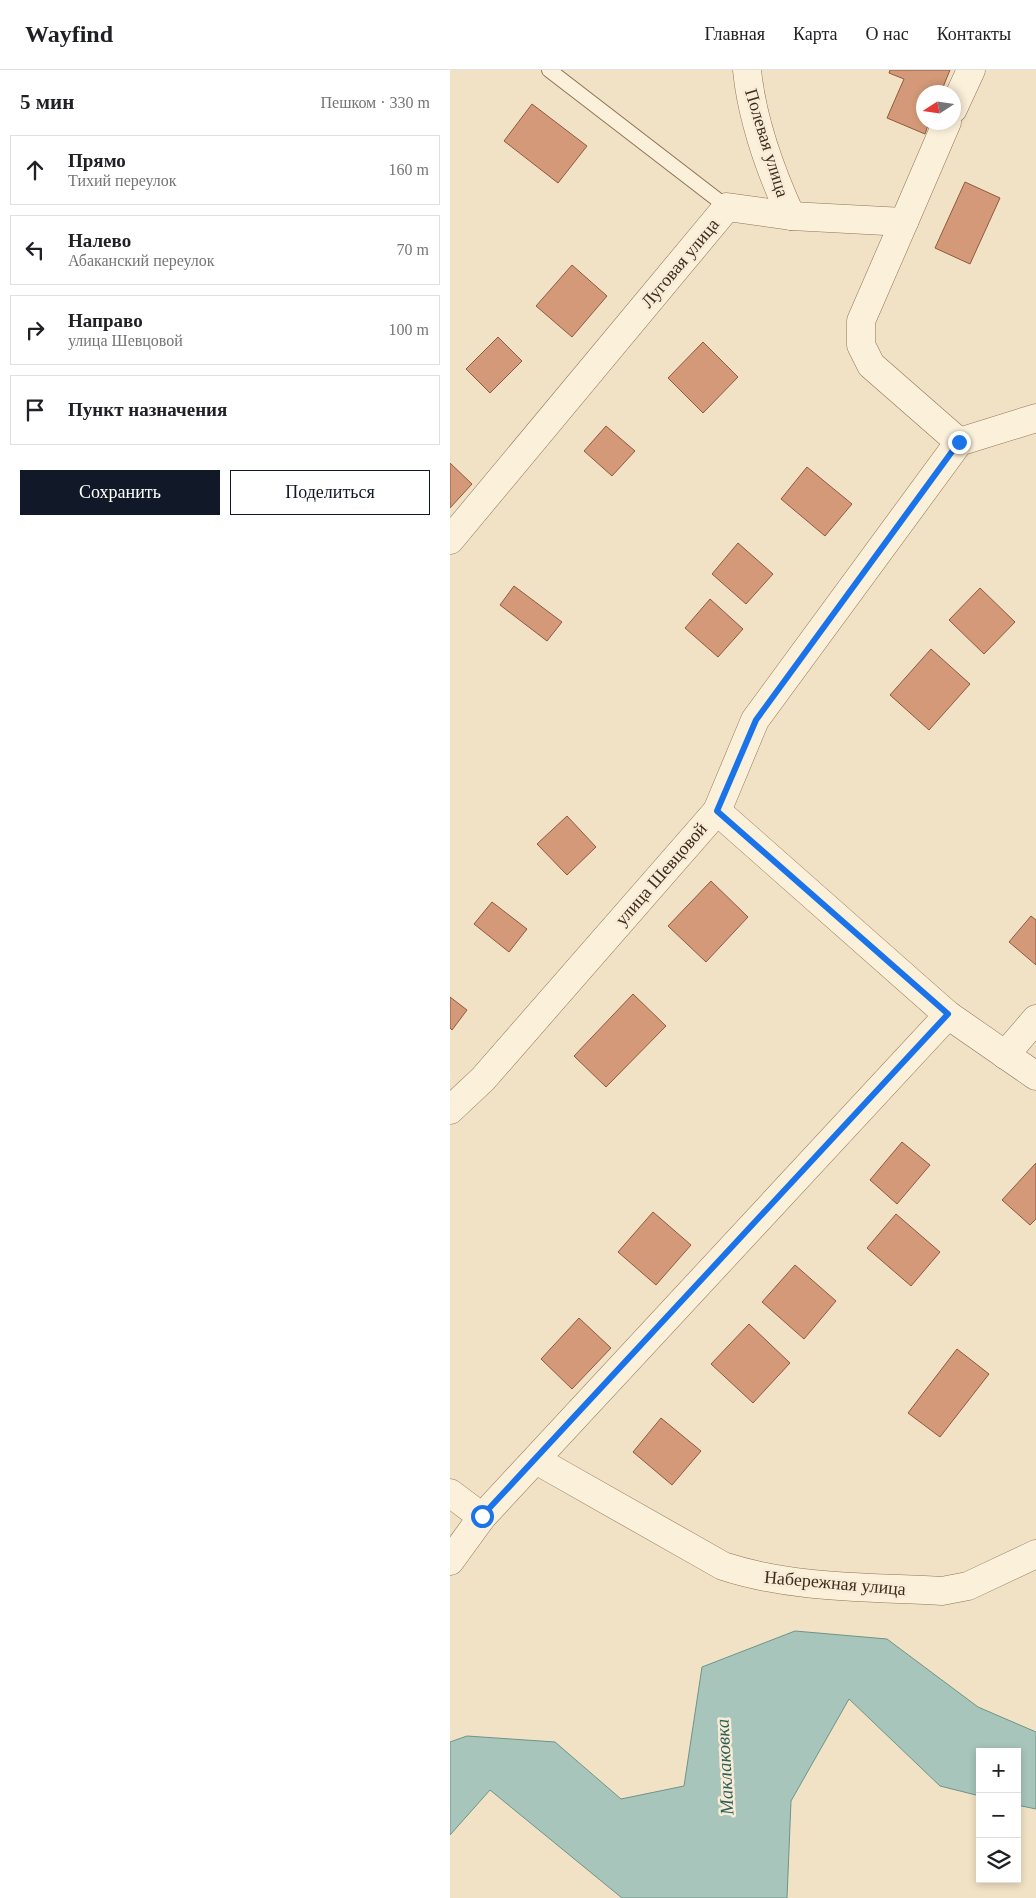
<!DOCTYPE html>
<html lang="ru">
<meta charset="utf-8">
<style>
body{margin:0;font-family:Georgia,serif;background:#f6f6f6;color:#202124}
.controls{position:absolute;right:15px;bottom:15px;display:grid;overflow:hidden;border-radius:0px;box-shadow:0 2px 8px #0003}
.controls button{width:45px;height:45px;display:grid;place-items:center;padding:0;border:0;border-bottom:1px solid #e0e0e0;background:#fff;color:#202124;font:25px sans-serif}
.compass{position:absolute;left:466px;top:15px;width:45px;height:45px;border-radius:50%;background:#fff;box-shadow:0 2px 8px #0003;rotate:258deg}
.stop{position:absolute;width:15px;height:15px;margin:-11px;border:4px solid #1a73e8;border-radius:50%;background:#fff}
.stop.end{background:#1a73e8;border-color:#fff;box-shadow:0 1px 5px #0008}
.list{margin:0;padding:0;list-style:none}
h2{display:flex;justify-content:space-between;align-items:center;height:65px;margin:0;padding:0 20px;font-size:21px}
h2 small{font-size:16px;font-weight:400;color:#757577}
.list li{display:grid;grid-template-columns:32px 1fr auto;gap:15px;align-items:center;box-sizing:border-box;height:70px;margin:0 10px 10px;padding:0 10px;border:1px solid #e0e0e0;border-radius:0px}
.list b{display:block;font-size:19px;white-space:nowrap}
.list p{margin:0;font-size:16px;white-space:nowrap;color:#757577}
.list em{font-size:16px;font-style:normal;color:#757577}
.actions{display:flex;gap:10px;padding:15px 20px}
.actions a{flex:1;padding:11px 0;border:1px solid #111827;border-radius:0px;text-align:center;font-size:18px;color:#111827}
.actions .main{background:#111827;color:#fff}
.icon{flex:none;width:28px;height:28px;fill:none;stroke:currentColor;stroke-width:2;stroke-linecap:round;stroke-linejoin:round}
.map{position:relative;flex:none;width:586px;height:1828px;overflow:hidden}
header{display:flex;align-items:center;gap:30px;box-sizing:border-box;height:70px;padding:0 25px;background:#fff;border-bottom:1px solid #e0e0e0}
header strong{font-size:24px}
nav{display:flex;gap:28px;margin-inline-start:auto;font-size:18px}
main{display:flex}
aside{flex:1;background:#fff}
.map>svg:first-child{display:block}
.water{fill:#a7c5bb;stroke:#6d9488}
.building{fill:#d39978;stroke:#90593d}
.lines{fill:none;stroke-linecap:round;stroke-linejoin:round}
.service-casing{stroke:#8f7359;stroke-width:16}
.minor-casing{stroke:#8f7359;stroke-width:29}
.service{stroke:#fbf0da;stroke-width:14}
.minor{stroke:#fbf0da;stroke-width:28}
.route{stroke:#1a73e8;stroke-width:6}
.labels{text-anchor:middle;stroke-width:5;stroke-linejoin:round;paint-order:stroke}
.street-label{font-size:18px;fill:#3e2c1e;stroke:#f8ecd6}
.water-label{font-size:19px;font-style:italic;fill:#2c5f59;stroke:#f8ecd6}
</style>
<header>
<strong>Wayfind</strong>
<nav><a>Главная</a><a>Карта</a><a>О нас</a><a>Контакты</a></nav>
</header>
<main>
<aside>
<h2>5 мин<small>Пешком · 330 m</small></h2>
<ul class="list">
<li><svg class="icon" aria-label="ahead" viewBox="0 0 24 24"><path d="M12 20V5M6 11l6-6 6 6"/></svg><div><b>Прямо</b><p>Тихий переулок</p></div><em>160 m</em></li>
<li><svg class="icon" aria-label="left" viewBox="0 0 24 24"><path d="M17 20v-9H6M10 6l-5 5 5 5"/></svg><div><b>Налево</b><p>Абаканский переулок</p></div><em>70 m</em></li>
<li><svg class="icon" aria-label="right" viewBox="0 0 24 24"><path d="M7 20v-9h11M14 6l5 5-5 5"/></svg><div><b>Направо</b><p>улица Шевцовой</p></div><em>100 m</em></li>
<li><svg class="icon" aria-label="arrive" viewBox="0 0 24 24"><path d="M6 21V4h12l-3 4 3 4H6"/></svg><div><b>Пункт назначения</b></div></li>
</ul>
<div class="actions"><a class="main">Сохранить</a><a>Поделиться</a></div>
</aside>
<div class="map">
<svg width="586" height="1828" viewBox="0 0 586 1828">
<rect width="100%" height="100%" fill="#f2e2c5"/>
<path class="water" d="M345 1561 437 1569 528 1637 586 1662V1739L567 1735V1682H530V1726L490 1716 399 1629 341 1731 337 1828H172L40 1720 0 1765V1672L17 1666 105 1672 171 1729 234 1716 252 1597Z"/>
<g class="building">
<path d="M440 0H500L491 22H473V52H479L475 64 437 48 454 9 439 3Z"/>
<path d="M82 34 137 76 108 113 54 71Z"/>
<path d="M515 112 550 128 520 194 485 178Z"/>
<path d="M122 195 157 226 122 267 86 236Z"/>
<path d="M48 267 72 291 40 323 16 299Z"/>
<path d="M253 272 288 307 253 343 218 308Z"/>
<path d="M156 356 185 381 162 406 134 381Z"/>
<path d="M0 393 22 414 0 438Z"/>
<path d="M357 397 402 434 375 466 331 429Z"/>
<path d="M288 473 323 504 296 534 262 504Z"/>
<path d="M64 516 112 552 97 571 50 535Z"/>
<path d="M530 518 565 552 534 584 499 550Z"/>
<path d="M260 529 293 559 268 587 235 558Z"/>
<path d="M481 579 520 614 479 660 440 625Z"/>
<path d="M117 746 146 777 117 805 87 774Z"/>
<path d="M261 811 298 847 256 892 218 856Z"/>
<path d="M42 832 77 859 59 882 24 854Z"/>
<path d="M581 846 586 850V895L559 872Z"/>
<path d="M183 924 216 956 156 1017 124 986Z"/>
<path d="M0 927 17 940 2 960 0 958Z"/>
<path d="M452 1072 480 1095 447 1134 420 1110Z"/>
<path d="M586 1093V1149L580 1155 552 1130Z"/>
<path d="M203 1142 241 1175 206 1215 168 1182Z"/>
<path d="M446 1144 490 1182 461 1216 417 1178Z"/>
<path d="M345 1195 386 1231 354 1269 312 1232Z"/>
<path d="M129 1248 161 1278 122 1319 91 1289Z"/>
<path d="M299 1254 340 1293 303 1333 261 1294Z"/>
<path d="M507 1279 539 1304 490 1367 458 1343Z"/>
<path d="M211 1348 251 1381 222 1415 183 1382Z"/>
</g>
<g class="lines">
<g class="service-casing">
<path id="service" d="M99 0 277 137"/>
</g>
<g class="minor-casing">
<g id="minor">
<path d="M297 0C302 50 320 100 341 146"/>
<path d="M503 39 521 0"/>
<path d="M454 152 411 251V275L421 295 509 372"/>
<path d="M509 372 586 348"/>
<path d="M0 470 277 137 341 146 454 152 497 52"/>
<path d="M267 741 498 945 586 1006"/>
<path d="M555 985 586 949"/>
<path d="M0 1040 33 1009 267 741 305 650 509 372"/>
<path d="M86 1390 273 1496C343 1519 419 1517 492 1521L518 1516 586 1484"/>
<path d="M0 1423 32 1447"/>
<path d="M0 1491 32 1447 498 945"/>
</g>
</g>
<use href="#service" class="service"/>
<use href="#minor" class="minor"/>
</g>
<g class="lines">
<path class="route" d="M32 1446 498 944 267 741 306 650 509 372"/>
</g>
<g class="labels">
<g class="street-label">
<text transform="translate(317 73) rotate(73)" y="6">Полевая улица</text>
<text transform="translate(230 193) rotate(-50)" y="6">Луговая улица</text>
<text transform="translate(211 804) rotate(-49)" y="6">улица Шевцовой</text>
<text transform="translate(385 1513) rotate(5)" y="6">Набережная улица</text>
</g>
<g class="water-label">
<text transform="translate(274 1697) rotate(-93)" y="7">Маклаковка</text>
</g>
</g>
</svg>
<div class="controls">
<button>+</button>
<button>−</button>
<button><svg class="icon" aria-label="layers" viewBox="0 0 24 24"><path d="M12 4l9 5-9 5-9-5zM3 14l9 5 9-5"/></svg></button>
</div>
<svg class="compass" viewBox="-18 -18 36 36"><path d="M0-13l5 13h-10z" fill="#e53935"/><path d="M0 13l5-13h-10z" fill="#757577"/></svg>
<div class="stop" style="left:32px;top:1446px"></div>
<div class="stop end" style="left:509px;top:372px"></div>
</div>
</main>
